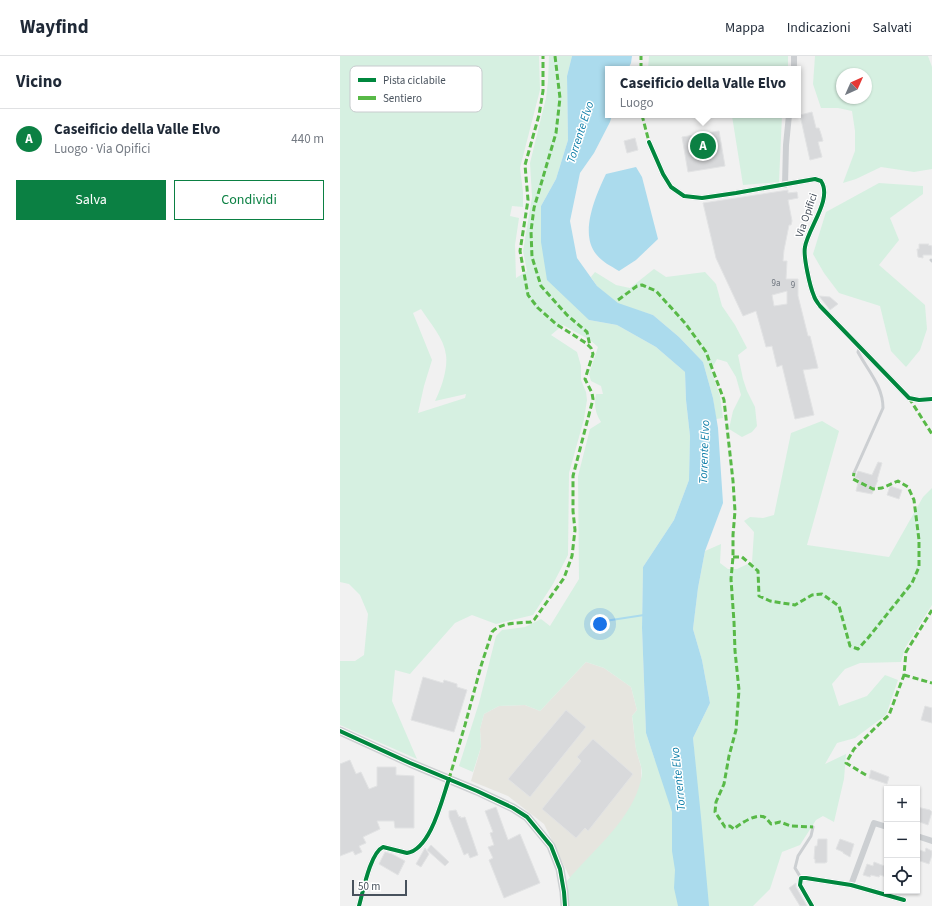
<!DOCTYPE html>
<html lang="it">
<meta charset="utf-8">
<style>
body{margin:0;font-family:"Source Sans 3",sans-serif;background:#f2f2f3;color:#1f2937}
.controls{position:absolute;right:12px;bottom:12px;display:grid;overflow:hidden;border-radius:0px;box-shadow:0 1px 3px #0004}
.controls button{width:36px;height:36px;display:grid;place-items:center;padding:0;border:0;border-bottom:1px solid #e0e1e3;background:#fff;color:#1f2937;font:20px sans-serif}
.compass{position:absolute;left:496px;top:12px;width:36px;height:36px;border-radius:50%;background:#fff;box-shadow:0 1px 3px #0004;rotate:45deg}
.scale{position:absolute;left:12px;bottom:10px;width:55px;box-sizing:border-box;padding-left:4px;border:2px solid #48525d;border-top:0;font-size:11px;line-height:14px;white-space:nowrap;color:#48525d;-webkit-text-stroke:3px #fff;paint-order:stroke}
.you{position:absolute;left:260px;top:568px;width:14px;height:14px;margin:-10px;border:3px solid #fff;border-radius:50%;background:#1a73e8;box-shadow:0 0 0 6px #1a73e833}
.badge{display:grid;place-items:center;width:26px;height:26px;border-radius:50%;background:#0b8043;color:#fff;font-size:13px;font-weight:700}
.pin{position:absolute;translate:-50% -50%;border:2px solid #fff;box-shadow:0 1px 4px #0006}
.popup{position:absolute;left:265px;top:10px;width:196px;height:52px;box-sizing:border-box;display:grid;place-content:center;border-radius:0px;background:#fff;filter:drop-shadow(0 1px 3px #0005);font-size:13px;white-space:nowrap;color:#747a83}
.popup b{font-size:15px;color:#1f2937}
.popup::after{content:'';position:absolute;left:50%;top:100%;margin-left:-8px;border:8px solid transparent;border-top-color:#fff}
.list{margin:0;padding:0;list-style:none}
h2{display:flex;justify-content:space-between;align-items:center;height:52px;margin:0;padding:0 16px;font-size:17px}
h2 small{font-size:13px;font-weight:400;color:#747a83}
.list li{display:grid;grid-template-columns:26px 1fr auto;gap:12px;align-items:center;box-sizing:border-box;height:60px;padding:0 16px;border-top:1px solid #e0e1e3}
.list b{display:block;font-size:15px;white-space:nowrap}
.list p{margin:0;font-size:13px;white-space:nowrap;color:#747a83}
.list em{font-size:13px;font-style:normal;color:#747a83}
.actions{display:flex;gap:8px;padding:12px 16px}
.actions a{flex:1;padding:9px 0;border:1px solid #0b8043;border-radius:0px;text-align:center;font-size:14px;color:#0b8043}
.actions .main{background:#0b8043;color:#fff}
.icon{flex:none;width:22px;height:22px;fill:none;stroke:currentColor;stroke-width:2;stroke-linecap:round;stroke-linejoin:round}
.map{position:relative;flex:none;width:592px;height:850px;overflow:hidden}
header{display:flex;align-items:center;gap:24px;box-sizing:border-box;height:56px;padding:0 20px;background:#fff;border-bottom:1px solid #e0e1e3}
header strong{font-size:19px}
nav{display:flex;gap:22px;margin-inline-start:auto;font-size:14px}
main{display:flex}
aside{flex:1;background:#fff}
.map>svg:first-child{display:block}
.commercial{fill:#e6e5df}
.green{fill:#d6f0e1;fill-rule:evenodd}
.water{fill:#abdbed}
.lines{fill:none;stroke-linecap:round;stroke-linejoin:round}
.stream{stroke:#abdbed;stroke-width:2}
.building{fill:#d8d9db;stroke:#e2e3e4;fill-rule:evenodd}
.lane{stroke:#cccfd2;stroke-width:3}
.street{stroke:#cccfd2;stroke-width:6}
.secondary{stroke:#cdd0d2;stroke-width:9}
.quiet{stroke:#58b947;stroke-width:3;stroke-dasharray:6 3;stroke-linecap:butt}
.cycleway-casing{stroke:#fff;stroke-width:6}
.cycleway{stroke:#00873e;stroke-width:4}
.labels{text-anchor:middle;stroke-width:3;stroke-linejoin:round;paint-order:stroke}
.number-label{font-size:9px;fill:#6e757e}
.street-label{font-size:11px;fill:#48525d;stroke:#fff}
.water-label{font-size:12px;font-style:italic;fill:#0f7fa9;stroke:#fff}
.key{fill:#fff;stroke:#c8cbce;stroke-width:1}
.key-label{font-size:11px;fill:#48525d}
</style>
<header>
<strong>Wayfind</strong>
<nav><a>Mappa</a><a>Indicazioni</a><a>Salvati</a></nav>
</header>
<main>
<aside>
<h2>Vicino<small></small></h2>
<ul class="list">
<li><span class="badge">A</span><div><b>Caseificio della Valle Elvo</b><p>Luogo · Via Opifici</p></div><em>440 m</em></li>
</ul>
<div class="actions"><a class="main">Salva</a><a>Condividi</a></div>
</aside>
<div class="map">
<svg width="592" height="850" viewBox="0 0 592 850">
<rect width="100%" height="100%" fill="#f1f1f1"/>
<path class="commercial" d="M246 606 264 612 291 631 297 654 292 660 296 693 301 711 302 742 232 826 204 768 168 740 131 725 141 691 140 673 144 658 159 650 185 649 200 655Z"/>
<g class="green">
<path d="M0 0H199L200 34 180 112 183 136V151L172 150 170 160 179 162 175 189 176 222 187 215 183 195 192 141 190 107 206 42 208 26 209 0H232L227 20 228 84 216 123 201 150 249 264 277 269 316 291 345 316 346 344 350 380 349 424 334 464 303 511 302 572 306 677 315 704 355 709 353 682 370 647 362 604 353 573 358 532 365 495 381 488 380 507 388 513H397L412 506 414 476 404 465 410 461 423 462 434 459 451 377 482 365 499 375 467 489 549 501 583 441 592 432V549L565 592 561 606 520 607 505 613 492 628 499 650 527 640 545 619 558 624 546 659 515 682 497 687 485 708 506 698 504 723 494 766 483 760 476 764 460 789 442 796 430 833 413 850H229L227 825C252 795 293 763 301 723 304 713 298 703 296 693 294 682 294 671 292 660L297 654 291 631 264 612 246 606 200 655 185 649 159 650 144 658 140 673 141 691 133 716 119 710 139 647 156 580 162 574 185 571 201 563 210 570 239 523 238 420 250 373 261 366C255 357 254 349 256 338H263L261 330 251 325 249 318 258 291 250 284 223 269 211 279 237 296 241 310V324L246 336 247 344 244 363 229 417 228 499 213 528 193 559 156 568 132 559 115 567 70 618 55 614 52 645 77 703 0 669V605H15L24 599 28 558 20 539 9 528 0 526ZM81 253C90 267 104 282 106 299 108 313 101 333 95 345L126 338 125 342 78 357 84 330 92 304 73 257Z"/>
<path d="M309 0H448V13H308Z"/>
<path d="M475 0H588L592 11V113L574 116 541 111 516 123 503 127 515 95V75L512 55 498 52H481L473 28ZM502 18H526V42H502Z"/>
<path d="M309 59H442L439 126 403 129 392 60 370 62 309 61Z"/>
<path d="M539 127 583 130V138L550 162 559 184 539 209 585 249 587 273 580 294 566 311 551 295 540 250 499 237 484 217 473 198 486 156Z"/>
<path d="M314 213 326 221 365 216 376 228 382 250 395 269 407 292 398 299 403 323 407 335 415 351 417 370 412 376 402 381 389 373 393 355 401 339 396 321 387 306 377 303 371 314 380 340 383 362 376 363 373 342 363 306 339 281 313 259 278 248 257 230 251 221 255 216 276 229 290 232Z"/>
</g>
<g class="water">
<path d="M232 0H292L291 7 288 13H268V59H272L270 66 254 97 240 117 230 165 237 202 257 230 278 247 313 259 339 281 363 306 373 342 378 372 383 447 365 495 358 532 353 573 362 604 370 647 353 682 361 761 369 850H338L334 832 335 814 332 795V756L306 677 302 572 303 511 334 464 349 424 350 380 346 344 345 316 316 291 277 269 249 264 207 224 201 186V150L216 123 228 84 227 20Z"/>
<path d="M296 111 302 121 318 183 296 204 279 215C271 210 262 206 256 198 239 177 256 139 266 118Z"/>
</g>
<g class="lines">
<path class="stream" d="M265 565 304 559"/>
</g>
<g class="building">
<path d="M472 56 476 72H479L481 78 483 85 478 86 482 101 470 104 460 59Z"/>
<path d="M379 75 385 110 348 116 342 81Z"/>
<path d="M295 82 298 94 287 97 284 85Z"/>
<path d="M448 134V137L457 136 458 142 448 144 452 165 451 169H449L444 194 443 205H447L446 223H458V240L468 280H470L478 312 463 314 474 359 455 363 442 309 437 311 432 290 426 291 416 255 403 260 376 202 363 147ZM447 235V248L434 250 432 239Z"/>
<path d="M579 188H589L588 189 592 190V199H583V202L578 201 577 193H579Z"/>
<path d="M479 240 490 241 498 248 490 254Z"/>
<path d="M538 406 542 407 537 424H538L532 438 516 435 519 423 515 422 518 415 532 419Z"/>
<path d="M550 430 562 434 559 443 547 439Z"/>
<path d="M83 621 103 627 104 624 117 628V631L127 634 114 676 71 664Z"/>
<path d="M585 650 592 652V667L581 664Z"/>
<path d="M226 654 246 671 190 741 168 723Z"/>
<path d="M253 683 293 718 248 775 245 772 236 782 202 753 241 705 237 701Z"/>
<path d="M10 704 16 718 21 716 29 733 37 730V711H56V719L74 720V772H55L54 765H37L40 773 23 781 26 787 19 790 22 796 15 799 13 795 0 800V708Z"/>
<path d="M531 714 549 721 547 728 529 722Z"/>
<path d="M156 751 168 784 180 778 200 827 164 842 149 804 153 802 148 791 154 789 150 777 153 776 145 755Z"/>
<path d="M577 751 590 754 592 756 588 769 577 765Z"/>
<path d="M116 754 119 761 120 760 121 762 125 761 138 799 130 802 128 797 124 799 109 761V755Z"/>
<path d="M478 783H487V806L485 807H475V803H474L475 790H477Z"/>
<path d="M500 783 514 788 510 801 503 797V796L496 793Z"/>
<path d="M91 789 109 806 105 810 87 794Z"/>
<path d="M85 792 89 798 81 811 76 808Z"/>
<path d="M586 792 592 795V799L589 808 577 804V796H579L580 794 585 796Z"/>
<path d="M45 796 52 798 65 805 58 819 39 808Z"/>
<path d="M534 806 547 811 546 821 540 819 539 821 531 819 530 821 523 819 527 808 533 810Z"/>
<path d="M456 827V831L467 850H460L449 832Z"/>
</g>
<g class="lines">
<g class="lane">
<path d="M591 204 592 205"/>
<path d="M514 417 543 352C543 330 528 315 518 296L519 292"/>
<path d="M461 822 455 812 458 800 471 780 473 771"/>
</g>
<g class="street">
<path d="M454 0V13"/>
<path d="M309 86 323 118 331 131 344 140 362 142 396 137 475 123 481 125C493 143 468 172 465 191 463 200 470 231 474 240 475 244 478 247 480 250L569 342 579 344 592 343"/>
<path d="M445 129 446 89 449 59"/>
<path d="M577 780 592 785"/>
<path d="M511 829 534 767 547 771"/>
<path d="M19 850C23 836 30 797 43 791L67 797C91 793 102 743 109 723"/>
<path d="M472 850 460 829 461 822H466L511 829 564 844"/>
</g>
<path class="secondary" d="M0 675 70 707 137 735 173 752 187 761 211 790 220 813 224 836 225 850"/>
<g class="quiet">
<path d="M215 0 220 42 216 77 194 152 191 175 192 201 201 230 227 259 247 276 250 290"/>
<path d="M301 13V0"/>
<path d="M302 59 309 86"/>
<path d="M278 244 297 230 302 229 316 235 345 267 366 296 384 344 393 425 395 455 393 479V501L391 523 394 566 395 595 399 634 396 674 389 700 384 728 376 746 375 756 385 771 390 770 394 773C399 768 417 757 424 761 427 762 429 766 431 768L440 766 451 770 473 771"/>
<path d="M569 342 592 378"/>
<path d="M393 501H402L418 515 419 540 430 545 455 549 472 539 482 538 499 550 510 590 518 593 528 582 572 527 579 511V484L574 444 568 431 558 425 542 432 533 433 513 423 514 417"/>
<path d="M564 619 592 627"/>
<path d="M526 719 506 707 514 693 534 673 549 659 564 619 566 596 592 554"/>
<path d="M109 723 125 669 141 610 152 576C161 566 179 567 191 566L194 564 224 522 232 500 235 474 233 455V420L253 343 252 337 245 323 253 298 251 292 246 287 216 268 198 252 188 239 180 195 188 144 185 109 199 59 203 35V0"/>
</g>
<g class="cycleway-casing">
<g id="cycleway">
<path d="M309 86 323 118 331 131 344 140 362 142 396 137 475 123 481 125C493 143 468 172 465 191 463 200 470 231 474 240 475 244 478 247 480 250L569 342 579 344 592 343"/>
<path d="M0 675 70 707 137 735 173 752 187 761 211 790 220 813 224 836 225 850"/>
<path d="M19 850C23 836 30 797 43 791L67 797C91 793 102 743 109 723"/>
<path d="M472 850 460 829 461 822H466L511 829 564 844"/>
</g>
</g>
<use href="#cycleway" class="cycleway"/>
</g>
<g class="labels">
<g class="number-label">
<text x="436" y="230">9a</text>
<text x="453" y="232">9</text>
</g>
<g class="street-label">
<text transform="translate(466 159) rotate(-71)" y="4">Via Opifici</text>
</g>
<g class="water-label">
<text transform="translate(240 76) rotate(-72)" y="4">Torrente Elvo</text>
<text transform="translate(364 396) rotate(-88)" y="4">Torrente Elvo</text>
<text transform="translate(338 723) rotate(-96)" y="4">Torrente Elvo</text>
</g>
</g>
<rect x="10" y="10" width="132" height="46" rx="6" class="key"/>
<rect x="18" y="22" width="18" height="4" fill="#00873e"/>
<rect x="18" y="40" width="18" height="4" fill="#58b947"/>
<g class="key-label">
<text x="43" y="28">Pista ciclabile</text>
<text x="43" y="46">Sentiero</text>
</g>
</svg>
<div class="controls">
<button>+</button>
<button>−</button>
<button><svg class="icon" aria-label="locate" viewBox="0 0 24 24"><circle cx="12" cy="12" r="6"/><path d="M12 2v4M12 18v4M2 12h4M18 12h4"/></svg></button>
</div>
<svg class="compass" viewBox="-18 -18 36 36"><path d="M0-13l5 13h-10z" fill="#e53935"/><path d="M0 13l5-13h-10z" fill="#747a83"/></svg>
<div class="scale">50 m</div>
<div class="you"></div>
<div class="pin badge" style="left:363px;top:90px">A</div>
<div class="popup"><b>Caseificio della Valle Elvo</b>Luogo</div>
</div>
</main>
